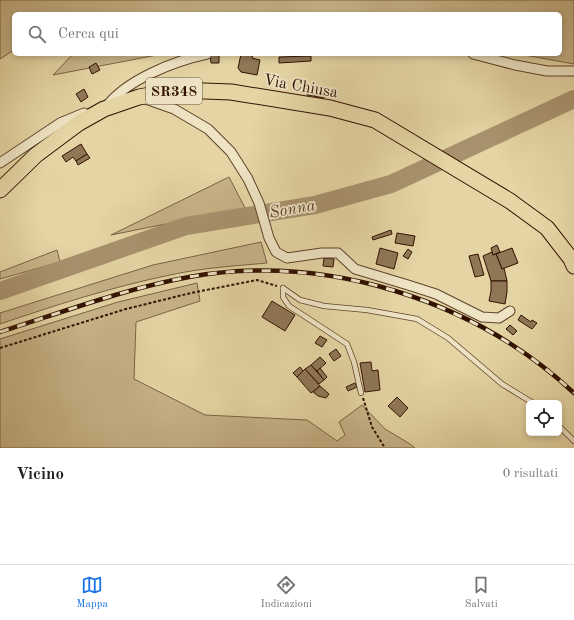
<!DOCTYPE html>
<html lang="it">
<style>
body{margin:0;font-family:"Old Standard TT",serif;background:#f6f6f6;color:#222}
.controls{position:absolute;right:12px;bottom:12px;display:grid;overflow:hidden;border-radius:6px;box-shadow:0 2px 6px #0003}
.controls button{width:36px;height:36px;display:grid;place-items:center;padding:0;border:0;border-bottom:1px solid #e0e0e0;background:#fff;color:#222;font:20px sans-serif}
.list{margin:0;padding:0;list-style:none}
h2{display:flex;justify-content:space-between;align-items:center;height:52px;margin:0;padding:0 16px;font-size:17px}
h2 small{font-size:13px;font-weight:400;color:#767676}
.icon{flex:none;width:22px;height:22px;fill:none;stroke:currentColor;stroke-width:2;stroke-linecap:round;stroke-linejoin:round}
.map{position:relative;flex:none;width:574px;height:448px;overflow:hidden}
.search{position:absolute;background:#fff;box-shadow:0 2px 6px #0003;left:12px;right:12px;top:12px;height:44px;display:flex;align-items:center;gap:10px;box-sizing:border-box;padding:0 14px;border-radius:6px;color:#767676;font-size:15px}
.sheet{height:116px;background:#fff}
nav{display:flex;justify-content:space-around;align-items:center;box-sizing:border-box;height:56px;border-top:1px solid #e0e0e0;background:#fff;font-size:11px;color:#767676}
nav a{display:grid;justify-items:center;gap:2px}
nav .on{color:#1a73e8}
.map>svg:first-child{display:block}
.green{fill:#c7b488;stroke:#7c6244}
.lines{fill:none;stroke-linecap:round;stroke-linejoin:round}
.river{stroke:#a8926d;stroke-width:18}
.building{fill:#8f7756;stroke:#321101}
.service-casing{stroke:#5f422a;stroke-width:6}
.minor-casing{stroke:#5f422a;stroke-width:11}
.primary-casing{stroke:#321101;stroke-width:17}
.path{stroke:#321101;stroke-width:2;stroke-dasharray:3 2;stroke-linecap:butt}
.service{stroke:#eee4c4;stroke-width:4.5}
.minor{stroke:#eee4c4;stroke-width:9}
.primary{stroke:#e5d5a4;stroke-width:15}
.rail-casing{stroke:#321101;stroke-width:4.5}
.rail{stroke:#eee4c4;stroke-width:3;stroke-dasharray:9;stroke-linecap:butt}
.labels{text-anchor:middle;stroke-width:3.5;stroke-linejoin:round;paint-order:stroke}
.shield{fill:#eee4c4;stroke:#6a503c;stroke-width:1}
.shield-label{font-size:15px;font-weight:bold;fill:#321101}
.street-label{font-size:16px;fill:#321101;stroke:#eee4c4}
.water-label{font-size:17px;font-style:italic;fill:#61452c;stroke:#eee4c4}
</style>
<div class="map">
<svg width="574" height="448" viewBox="0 0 574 448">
<rect width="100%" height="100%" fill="#e5d5a4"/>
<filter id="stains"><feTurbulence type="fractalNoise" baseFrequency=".005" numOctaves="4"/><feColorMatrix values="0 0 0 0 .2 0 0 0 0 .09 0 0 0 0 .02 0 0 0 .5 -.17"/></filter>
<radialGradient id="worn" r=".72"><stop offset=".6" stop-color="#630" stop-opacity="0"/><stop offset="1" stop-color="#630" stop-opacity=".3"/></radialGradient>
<g class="green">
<path d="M0 0H574V64L519 54H560V14H14V50L0 59Z"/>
<path d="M73 54H170L157 55 53 75Z"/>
<path d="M229 177 245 208 111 235Z"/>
<path d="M261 242 267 263C234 266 202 268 170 275 112 287 56 305 0 324V313L153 265Z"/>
<path d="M57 250 60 262 0 279V272Z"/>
<path d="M197 283 200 301 136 322 134 379 205 415 307 420 337 441 345 435 339 422 362 405 385 429 410 444 415 448H0V339L118 302Z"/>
</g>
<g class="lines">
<path class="river" d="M0 291 186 226 315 205 391 184 574 99"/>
</g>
<g class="building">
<path d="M241 54H253L252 58 260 60 257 75 241 72 238 68Z"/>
<path d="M210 55H219V63H211Z"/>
<path d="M311 56V61L279 63V57Z"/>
<path d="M96 63 100 70 92 74 89 67Z"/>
<path d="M84 89 88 97 81 102 76 94Z"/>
<path d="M308 89 326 91 324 98 307 95Z"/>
<path d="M81 144 87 154 76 161 73 157 66 162 62 156Z"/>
<path d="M87 154 90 158 78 165 76 161Z"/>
<path d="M391 230 392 234 373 240 372 237Z"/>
<path d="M397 233 415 236 413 246 395 243Z"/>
<path d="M497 245 500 252 493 255 491 248Z"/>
<path d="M380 248 398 253 394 269 376 264Z"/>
<path d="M512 248 518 263 502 269 496 254Z"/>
<path d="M408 249 412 252 408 259 403 256Z"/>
<path d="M492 252 493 255 496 254 502 269 504 268 507 281H491L483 256Z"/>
<path d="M478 254 484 275 475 277 469 256Z"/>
<path d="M324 258 334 259 333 267 323 266Z"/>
<path d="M491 281H507V292L505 304 489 301 491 291Z"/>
<path d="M272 301 295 315 285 331 262 317Z"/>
<path d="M521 315 531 322 532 320 537 323 532 329 518 320Z"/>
<path d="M510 325 517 331 513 335 506 329Z"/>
<path d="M320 336 327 340 322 347 315 343Z"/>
<path d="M336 349 341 356 334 361 329 354Z"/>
<path d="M320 357 326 363 317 371 311 365Z"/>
<path d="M371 362 372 371 378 370 380 390 365 392 360 363Z"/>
<path d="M311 365 324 380 319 384 305 369Z"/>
<path d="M300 367 303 371 297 377 293 373Z"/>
<path d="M320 368 327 377 324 380 317 371Z"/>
<path d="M305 369 320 386 311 393 297 377Z"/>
<path d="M355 383 357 387 348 391 346 387Z"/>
<path d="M320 386 329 394 326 398 318 396 313 392Z"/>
<path d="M397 397 408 408 400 417 388 406Z"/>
</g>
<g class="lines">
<g class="service-casing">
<g id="service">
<path d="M283 288 300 300 324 306 367 310 417 319 448 338 502 384 533 403"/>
<path d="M283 288V297L289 306 347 344 354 362 361 393"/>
<path d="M559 426 574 441"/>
</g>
</g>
<g class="minor-casing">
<g id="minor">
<path d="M473 54 515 65 547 71H574"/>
<path d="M143 98 174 109 208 129 231 152 248 179 259 203 269 238 276 252 287 258 322 253H338L355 269 408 285 436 294 482 317 499 318 510 311"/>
<path d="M106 107C126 80 174 61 207 54"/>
<path d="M0 163 60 123 84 113"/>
</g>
</g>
<g class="primary-casing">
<path id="primary" d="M0 190 36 155 79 123 104 109 139 97 178 90 231 92 330 108 375 120 510 201 547 228 571 259 574 266"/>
</g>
<g class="path">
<path d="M0 348 126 309 191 293 257 280 277 286"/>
<path d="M363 398 372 427 385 448"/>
</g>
<use href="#service" class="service"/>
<use href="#minor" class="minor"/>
<use href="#primary" class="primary"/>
<g class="rail-casing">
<path id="rail" d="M0 332C63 312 124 289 189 277 325 253 473 299 574 393"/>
</g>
<use href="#rail" class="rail"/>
</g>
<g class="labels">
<rect class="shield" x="146" y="78" width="56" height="26" rx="3"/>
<g class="shield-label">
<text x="174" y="96">SR348</text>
</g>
<g class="street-label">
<text transform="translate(301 85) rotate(10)" y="6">Via Chiusa</text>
</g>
<g class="water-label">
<text transform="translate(292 208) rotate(-10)" y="6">Sonna</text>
</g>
</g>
<rect width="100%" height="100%" filter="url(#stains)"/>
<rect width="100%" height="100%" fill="url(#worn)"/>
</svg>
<div class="controls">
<button><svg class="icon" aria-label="locate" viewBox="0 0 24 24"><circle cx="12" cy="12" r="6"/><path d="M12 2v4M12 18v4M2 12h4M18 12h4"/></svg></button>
</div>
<div class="search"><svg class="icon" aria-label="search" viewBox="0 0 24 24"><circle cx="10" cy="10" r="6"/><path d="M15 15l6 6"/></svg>Cerca qui</div>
</div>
<section class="sheet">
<h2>Vicino<small>0 risultati</small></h2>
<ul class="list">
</ul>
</section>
<nav>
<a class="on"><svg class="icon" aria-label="map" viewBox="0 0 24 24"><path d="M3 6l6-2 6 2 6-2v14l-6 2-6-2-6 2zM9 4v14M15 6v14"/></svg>Mappa</a>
<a><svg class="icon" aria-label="directions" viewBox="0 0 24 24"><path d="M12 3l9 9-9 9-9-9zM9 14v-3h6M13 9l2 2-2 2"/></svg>Indicazioni</a>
<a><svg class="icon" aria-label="saved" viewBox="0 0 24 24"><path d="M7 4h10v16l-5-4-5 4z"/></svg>Salvati</a>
</nav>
